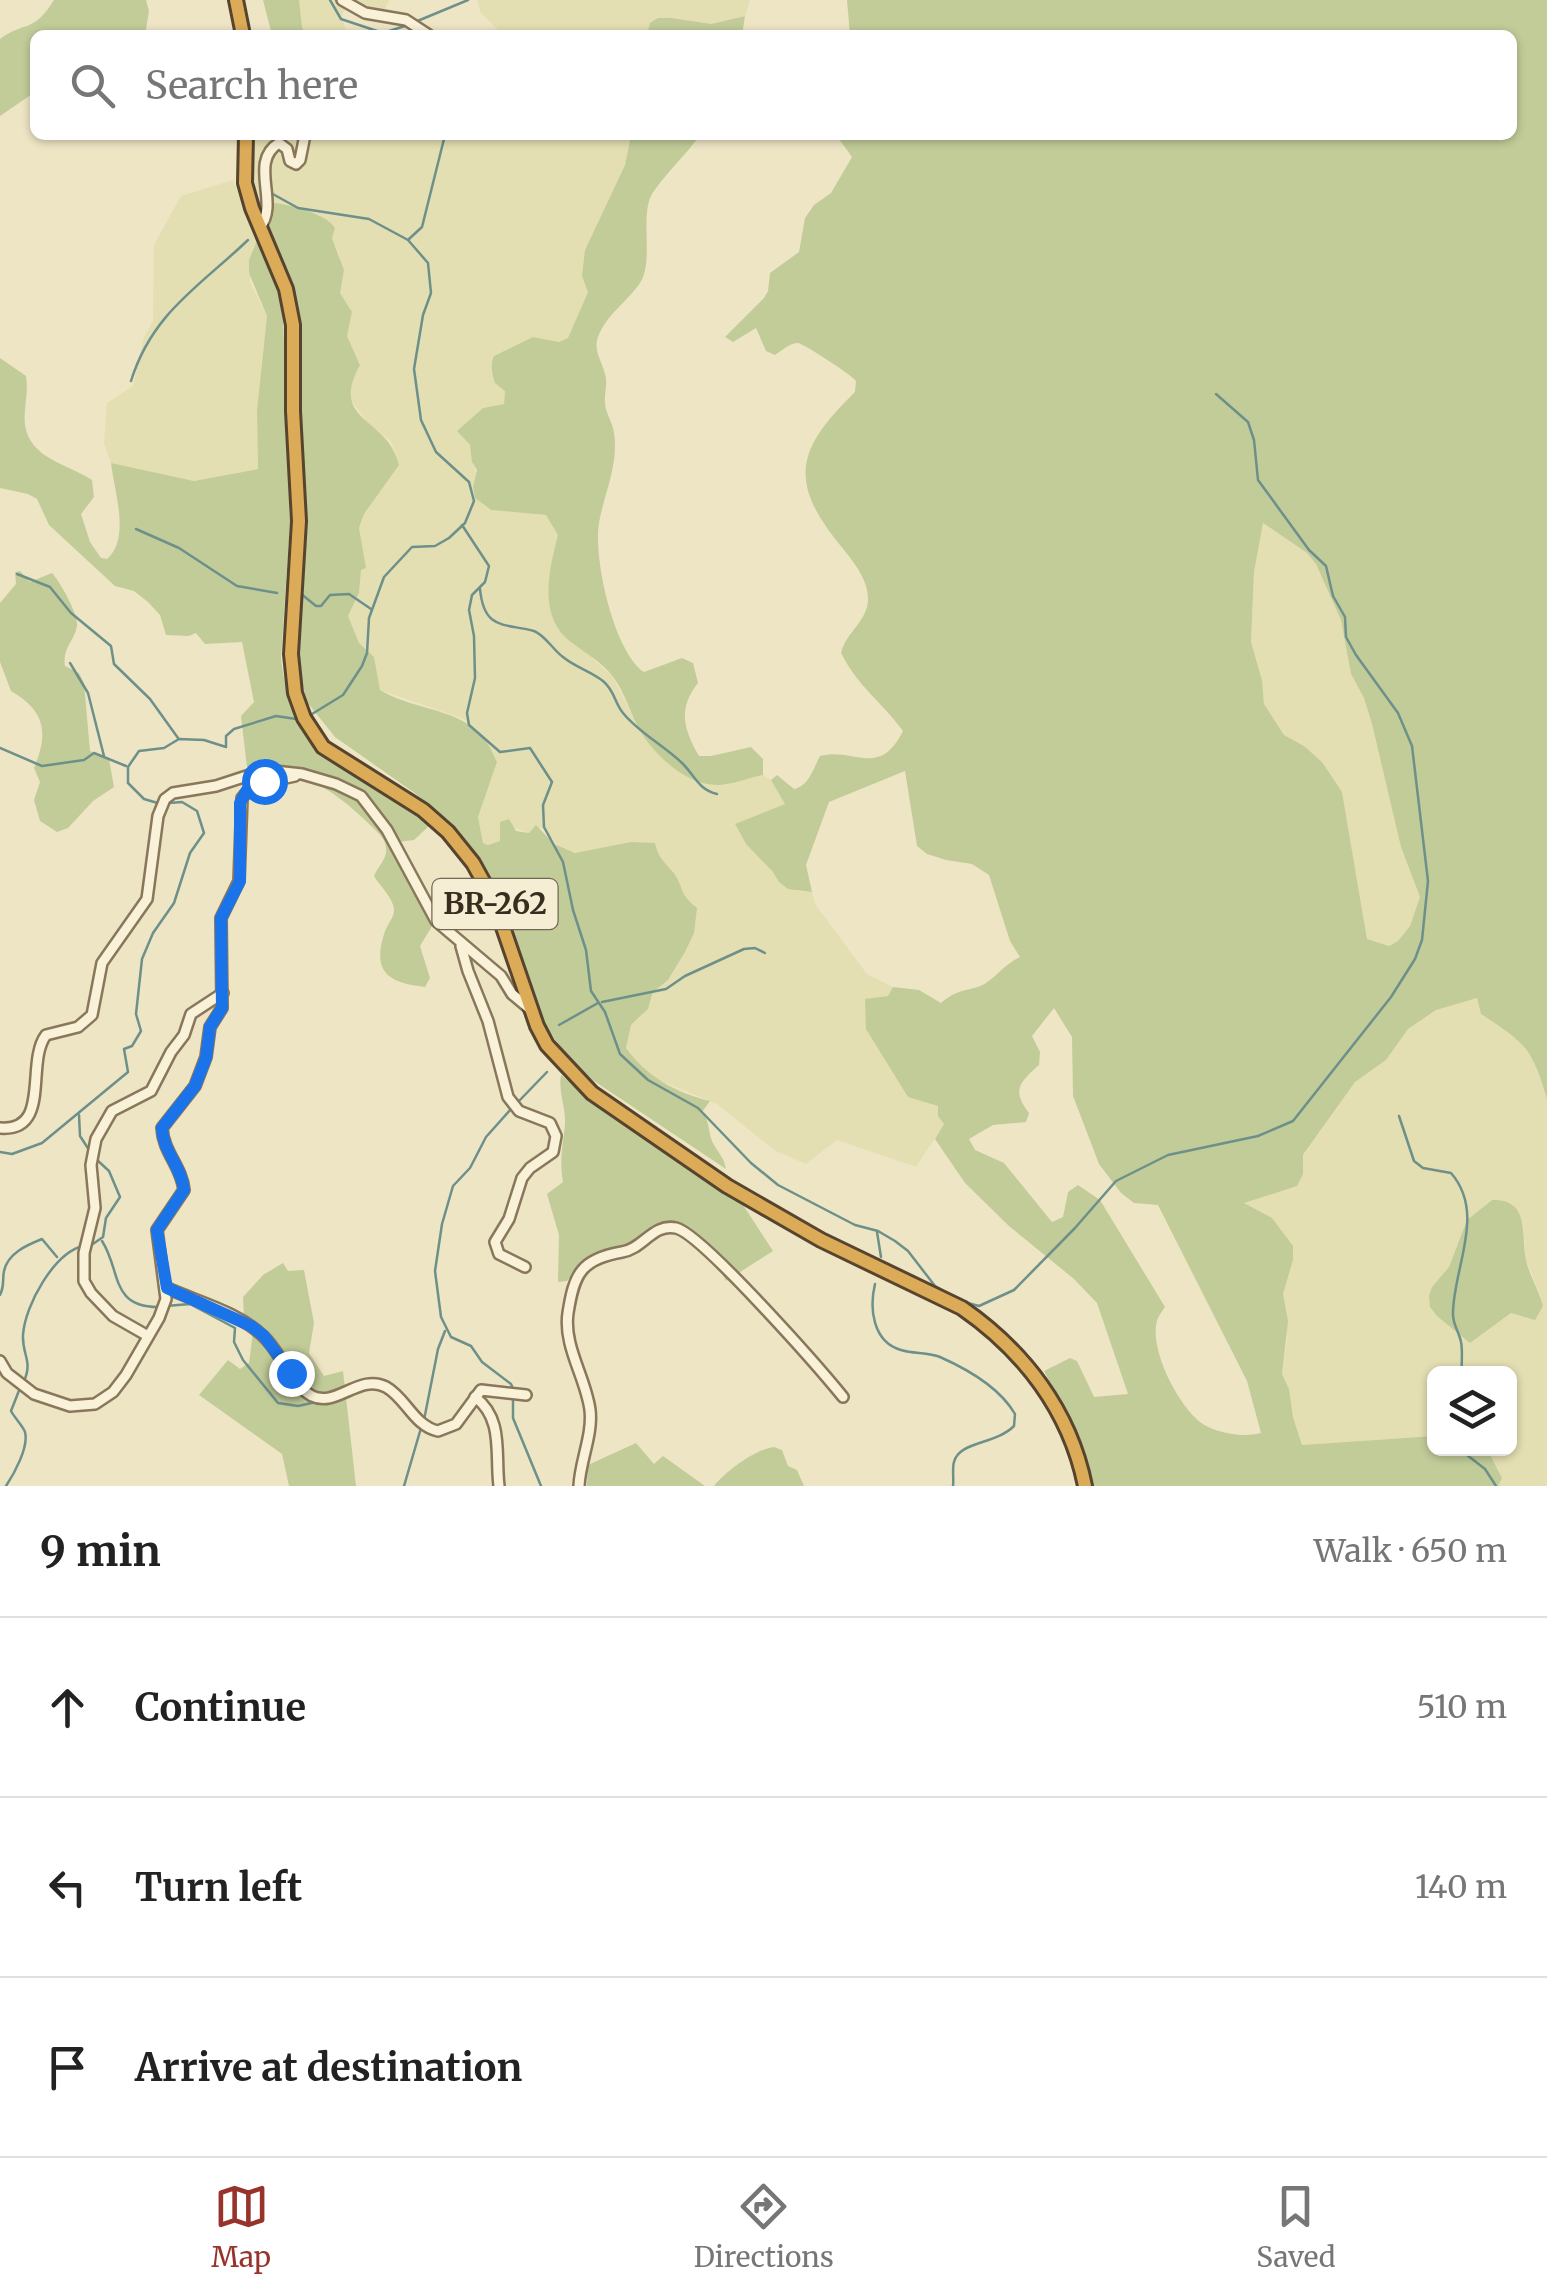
<!DOCTYPE html>
<meta charset="utf-8">
<style>
body{margin:0;font-family:Merriweather,serif;background:#f2f2f2;color:#222}
.controls{position:absolute;right:30px;bottom:30px;display:grid;overflow:hidden;border-radius:15px;box-shadow:0 2px 8px #0004}
.controls button{width:90px;height:90px;display:grid;place-items:center;padding:0;border:0;border-bottom:2px solid #e0e0e0;background:#fff;color:#222;font:50px sans-serif}
.stop{position:absolute;width:30px;height:30px;margin:-22px;border:8px solid #1a73e8;border-radius:50%;background:#fff}
.stop.end{background:#1a73e8;border-color:#fff;box-shadow:0 2px 10px #0008}
.list{margin:0;padding:0;list-style:none}
h2{display:flex;justify-content:space-between;align-items:center;height:130px;margin:0;padding:0 40px;font-size:42px}
h2 small{font-size:32px;font-weight:400;color:#767676}
.list li{display:grid;grid-template-columns:65px 1fr auto;gap:30px;align-items:center;box-sizing:border-box;height:180px;padding:0 40px;border-top:2px solid #e0e0e0}
.list b{display:block;font-size:38px;white-space:nowrap}
.list em{font-size:32px;font-style:normal;color:#767676}
.icon{flex:none;width:55px;height:55px;fill:none;stroke:currentColor;stroke-width:2;stroke-linecap:round;stroke-linejoin:round}
.map{position:relative;flex:none;width:1547px;height:1486px;overflow:hidden}
.search{position:absolute;background:#fff;box-shadow:0 2px 8px #0004;left:30px;right:30px;top:30px;height:110px;display:flex;align-items:center;gap:25px;box-sizing:border-box;padding:0 35px;border-radius:15px;color:#767676;font-size:38px}
.sheet{height:670px;background:#fff}
nav{display:flex;justify-content:space-around;align-items:center;box-sizing:border-box;height:140px;border-top:2px solid #e0e0e0;background:#fff;font-size:28px;color:#767676}
nav a{display:grid;justify-items:center;gap:5px}
nav .on{color:#97332b}
.map>svg:first-child{display:block}
.farmland{fill:#e3dfb2;fill-rule:evenodd}
.green{fill:#c2cc99;fill-rule:evenodd}
.lines{fill:none;stroke-linecap:round;stroke-linejoin:round}
.stream{stroke:#6d908a;stroke-width:2.5}
.minor-casing{stroke:#89775b;stroke-width:14}
.highway-casing{stroke:#57442f;stroke-width:18}
.minor{stroke:#f9f1d8;stroke-width:9}
.highway{stroke:#dcab57;stroke-width:12}
.route{stroke:#1a73e8;stroke-width:12}
.labels{text-anchor:middle;stroke-width:9;stroke-linejoin:round;paint-order:stroke}
.shield{fill:#f5eed4;stroke:#716755;stroke-width:2.5}
.shield-label{font-size:30px;font-weight:bold;fill:#392d1f}
</style>
<div class="map">
<svg width="1547" height="1486" viewBox="0 0 1547 1486">
<rect width="100%" height="100%" fill="#eee5c5"/>
<g class="farmland">
<path d="M299 0H389V1L383 13 364 7 345 8 342 16 347 35H306L302 27Z"/>
<path d="M477 0H750L745 16 711 24 672 18 647 35H503L481 13Z"/>
<path d="M249 135H631L625 165 585 250 588 292 568 339 559 342 533 337 495 356 494 368 505 391 504 404 483 408 457 431 470 445 482 504 491 510 546 515 559 535 548 588 593 659 613 677 641 732 655 750 676 769 696 780 716 785 763 775 773 781 785 804 735 825 746 844 773 872 779 882 798 891 812 892 815 904 867 974 893 987 889 996 878 999 938 1105 945 1123 916 1167 837 1140 806 1164 774 1150 717 1104 656 1079 638 1064 626 1048 631 1025 640 1018 651 1002 653 992 668 980 685 952 682 897 672 870 658 856 631 842 581 853 562 850 542 828 532 829 529 833 513 827 500 841 488 845 483 843 478 817 497 762 494 754 464 719 380 690 374 657 359 643 348 616 359 593 361 569 366 567 358 532 364 514 398 465 396 454 390 440 368 423 350 399 349 385 360 364 347 336 352 312 340 293V257L332 237 320 215 272 202 258 201 251 187Z"/>
<path d="M233 180 257 240 252 250 250 282 267 316 257 410 258 469 194 481 111 463 104 444 107 403 133 386 144 337 153 321 154 245 181 196Z"/>
<path d="M1262 523 1307 553 1316 564 1341 620 1351 674 1364 698 1372 724 1401 846 1420 897 1410 926 1398 941 1389 946 1367 939 1342 792 1304 746 1284 735 1264 704 1262 680 1251 642 1254 572Z"/>
<path d="M1477 997 1481 1014 1516 1038 1531 1053 1547 1099V1486H1498L1501 1478 1487 1449 1510 1448V1374H1434V1436L1302 1445 1293 1417 1289 1389 1282 1374 1287 1339 1283 1294 1293 1260 1243 1203 1303 1174V1156L1355 1082 1386 1060 1408 1029 1436 1010ZM1492 1200 1523 1223 1526 1260 1541 1297 1528 1318 1511 1313 1470 1343 1432 1287 1449 1267 1467 1220Z"/>
</g>
<g class="green">
<path d="M54 0H146L149 11 145 35H35V92L0 116V39C26 20 33 34 54 0Z"/>
<path d="M263 0H299L302 27 306 35H272Z"/>
<path d="M847 0H1547V1099C1531 1046 1526 1044 1481 1014L1477 998 1436 1010 1408 1029 1386 1060 1355 1082 1303 1155V1174L1297 1186 1244 1203 1272 1218 1293 1246V1260L1283 1294 1288 1321 1282 1374 1289 1389 1293 1417 1302 1445 1434 1436V1448L1487 1449 1502 1478 1498 1486H1089L1073 1425 1044 1371 1070 1358 1077 1361 1094 1397 1128 1394 1097 1303 1074 1279 1009 1226 965 1183 935 1139 944 1124 938 1116V1106L908 1097 866 1029 865 999 888 996 893 987 919 990 941 1003C961 986 972 992 986 983 999 974 1005 964 1020 957L1010 941 989 875 972 864 946 860 927 854 917 846 905 771 829 802 806 865 812 892 788 889 779 882 773 872 746 844 735 824 785 804 771 780 777 775 794 789C809 786 813 769 820 756 854 747 879 779 903 731 881 701 859 688 841 653 846 632 868 621 868 599 868 578 852 560 840 545 786 479 799 447 855 392L856 381C852 375 804 344 798 343 790 343 781 351 775 355L766 351 756 328 733 342 725 337 764 298 768 291 770 273 799 252 805 218 814 205 831 193 852 157 836 135H1512V35H850ZM1263 523 1307 553 1316 564 1341 620 1351 674 1364 698 1372 724 1401 847 1420 897 1410 926 1398 941 1389 946 1367 939 1342 792 1322 762 1304 746 1284 735 1264 704 1262 680 1251 642 1254 572ZM1054 1008 1072 1037 1073 1096 1099 1164 1121 1193 1134 1203 1158 1205 1247 1381 1261 1433C1243 1438 1215 1433 1200 1422 1178 1405 1149 1349 1157 1321 1158 1316 1162 1312 1165 1307L1100 1200 1078 1185 1068 1192 1063 1217 1052 1222 1004 1163 975 1150 969 1139 993 1125 1026 1122 1029 1113C1011 1090 1020 1082 1039 1065L1040 1052 1032 1036Z"/>
<path d="M745 16 742 35H647L650 23 658 18H672L711 24Z"/>
<path d="M631 135H700C689 152 653 186 649 201 642 226 653 263 640 283 627 302 606 315 598 337 593 351 602 361 605 374 608 384 604 394 605 404 606 414 613 423 614 433 619 464 604 494 599 523 593 558 614 652 644 672L682 658 693 663 698 683C678 708 683 729 699 756H711L751 747 763 759V775C748 778 731 785 717 785 685 785 652 753 638 727 630 711 624 692 614 678 602 661 581 651 566 638 538 612 550 566 558 535L546 515 491 510 475 498 473 487 477 470 472 462 470 445 457 431 483 408 504 404 505 391 495 383C492 375 490 363 494 356L533 337 559 342 568 338 588 292 582 276 585 250 625 165Z"/>
<path d="M258 201C278 202 325 211 335 228L332 238 344 270 340 293 352 312 347 336 360 365C328 423 388 416 399 465L364 514 359 528 366 568 361 570 359 593 348 616 359 643 374 657 380 690C424 716 475 704 497 762L478 817 483 843 488 845 500 841V822L509 819 516 831 529 833 536 825 554 844 575 853 631 842 655 843C658 858 664 861 673 872 685 888 677 892 697 908L694 933 685 952 668 980 653 992 648 1009 631 1025 626 1048C646 1076 676 1093 710 1101L702 1112C711 1122 707 1134 714 1145 720 1155 724 1158 726 1169L594 1081 567 1057 540 1017 495 892 461 839 416 794 335 737 307 702 296 659 305 524 298 312 292 284Z"/>
<path d="M257 240 277 289 283 314 290 524 281 658C290 752 370 769 429 826L414 840 397 842 432 919 431 928 420 946 430 978 425 987C388 983 371 972 385 931 388 924 394 917 394 910 394 899 380 886 374 876 378 866 388 858 386 847 385 837 374 829 367 822 333 789 296 766 247 767L241 716 254 702 242 642 205 644 196 633 189 636 166 635 160 615 148 602 134 591 115 586 49 525 37 499 28 494 0 488V358L26 376C29 393 23 409 25 425 30 459 68 464 92 480L94 497 81 514 90 542 101 558 107 559C131 538 114 491 111 463L194 481 258 469 257 410 267 316 249 273V260Z"/>
<path d="M20 571 30 582 52 573C60 582 79 615 77 626 74 642 62 648 65 666L79 673 84 683 90 751 109 759 114 787 93 801 68 828 57 832 40 821 34 800 40 782 34 768C49 732 45 711 11 691L0 662V603L16 584 15 572Z"/>
<path d="M561 1075 608 1113 640 1130 736 1194 773 1251 726 1281 716 1262 676 1230 650 1233 629 1247 583 1263 567 1281 558 1282 559 1235 547 1194 563 1182C559 1158 563 1147 565 1124 566 1107 558 1092 561 1075Z"/>
<path d="M1492 1200C1530 1199 1521 1233 1526 1260 1530 1277 1539 1290 1543 1306L1535 1320 1511 1313 1470 1343 1437 1316 1430 1307 1429 1296 1432 1287 1449 1267 1467 1220Z"/>
<path d="M283 1263 288 1271 304 1270 314 1323 309 1353 324 1376 343 1371 356 1486H289L282 1454 199 1395 228 1360 240 1369 249 1363 254 1324 244 1316 243 1297 263 1275Z"/>
<path d="M636 1443 654 1464 663 1456 705 1486H587L588 1465Z"/>
<path d="M774 1447 782 1450 788 1466 797 1470 804 1486H714C726 1471 756 1449 774 1447Z"/>
</g>
<g class="lines">
<g class="stream">
<path d="M330 0 341 19 389 35"/>
<path d="M415 22 468 0"/>
<path d="M386 32 408 25"/>
<path d="M271 193 298 208 369 219 408 240 428 263 431 293 423 315 414 369 421 420 436 452 469 482 474 501 465 523 449 538 435 546 412 547 384 577 369 618 367 653 362 666 343 695 312 714"/>
<path d="M269 223 270 210"/>
<path d="M409 239 422 227 445 135"/>
<path d="M131 381C152 313 200 286 248 240"/>
<path d="M462 525 489 566 485 582 472 595 469 610 474 636 475 678 467 713 469 725 500 752 530 748 552 782 543 805 544 827 563 862 573 910 586 950 591 991 605 1012 620 1054 648 1080 698 1108 751 1163 778 1185 855 1225 878 1231 895 1241 908 1251 935 1286 952 1296"/>
<path d="M136 529 179 548 237 586 277 593"/>
<path d="M17 574 50 587 71 613 111 646 114 664 150 699 178 738"/>
<path d="M480 589C484 631 505 623 534 631 545 635 554 651 563 657 575 667 590 671 603 681 615 691 614 702 623 713 639 733 665 746 683 764 695 776 699 790 717 794"/>
<path d="M300 593 316 606H321L330 595 349 594 371 609"/>
<path d="M70 663 88 693 104 756"/>
<path d="M0 748 42 766 84 760 94 753 126 766"/>
<path d="M161 804 144 799 128 783V767L139 751 164 748 179 739 204 740 226 747V736L234 729 276 716 296 719"/>
<path d="M602 1002 666 989 685 976 744 949 755 948 765 953"/>
<path d="M559 1025 598 1003"/>
<path d="M518 1102 547 1072"/>
<path d="M512 1108 486 1137 470 1168 453 1186 442 1224 435 1271 441 1317 451 1337 471 1346 482 1362 511 1384 514 1391"/>
<path d="M79 1115 80 1136 91 1153"/>
<path d="M1399 1116 1414 1161 1423 1168 1451 1173C1486 1213 1454 1266 1453 1312 1452 1324 1459 1331 1461 1342 1463 1351 1461 1364 1462 1374"/>
<path d="M0 1152 12 1154 42 1143 128 1072 124 1049 132 1046 141 1031 136 1014 142 959 153 933 174 903 190 853 204 833 197 811 182 802 169 803"/>
<path d="M877 1232 881 1257"/>
<path d="M102 1241C121 1270 110 1307 158 1307"/>
<path d="M90 1246 103 1237 106 1218 120 1197 109 1171 96 1159"/>
<path d="M875 1284C869 1309 873 1342 901 1350 914 1354 928 1352 940 1357 967 1369 1000 1388 1015 1414L1014 1426C995 1445 959 1441 954 1462 952 1468 954 1479 953 1486"/>
<path d="M0 1295C5 1285 2 1280 4 1271 8 1253 27 1245 42 1239L57 1257"/>
<path d="M964 1302 979 1306 1014 1290 1075 1228 1116 1181 1168 1155 1258 1136 1293 1121 1391 997 1415 959 1422 940 1428 881 1412 746 1398 713 1356 655 1346 637 1345 617 1333 596 1326 566 1309 550 1258 480 1254 440 1248 422 1216 394"/>
<path d="M166 1306 190 1304 235 1328 234 1342 243 1360 278 1403 298 1406 316 1402"/>
<path d="M24 1381C33 1361 22 1355 23 1335 25 1305 54 1253 83 1246"/>
<path d="M513 1399V1418L541 1486"/>
<path d="M424 1420 438 1349 445 1331"/>
<path d="M1458 1448 1485 1469 1496 1486"/>
<path d="M6 1486C14 1474 29 1447 25 1432 23 1426 14 1417 11 1411L20 1388"/>
<path d="M404 1486 421 1428"/>
</g>
<g class="minor-casing">
<g id="minor">
<path d="M342 0 365 13 406 20 429 35"/>
<path d="M260 227C280 203 248 162 279 143L287 149 290 161 296 164 300 160 305 135"/>
<path d="M461 946 468 971 488 1021 508 1097 519 1111 550 1123 556 1136 553 1152 530 1168 522 1178 509 1219 495 1242 499 1254 525 1267"/>
<path d="M0 1128C52 1132 25 1063 46 1035L78 1027 92 1015 102 963 147 899 158 816 165 799 173 793 216 786 265 770 302 774 336 784 361 796 387 830 436 921 501 976 512 994 530 1009"/>
<path d="M167 1288C198 1302 238 1312 263 1336 281 1352 290 1384 312 1396 336 1408 360 1373 386 1387 406 1398 414 1426 438 1431L456 1424 481 1390 526 1395"/>
<path d="M148 1336 113 1316 91 1293 84 1281V1253L95 1208 91 1165 96 1139 112 1111 151 1091 171 1052 184 1035 191 1014 223 993"/>
<path d="M0 1361 7 1373 34 1394 70 1406 95 1404 113 1392 126 1375 159 1318 166 1299 157 1230 184 1190C182 1167 163 1152 162 1128L195 1086 206 1057 210 1027 222 1008 221 918 239 881 242 798 253 785 295 776"/>
<path d="M475 1397C504 1419 495 1454 499 1486"/>
<path d="M579 1486C580 1461 593 1435 590 1410 586 1378 563 1346 568 1313 574 1274 581 1259 622 1252 643 1249 653 1223 676 1228 702 1234 821 1370 843 1397"/>
</g>
</g>
<g class="highway-casing">
<g id="highway">
<path d="M236 0 243 35"/>
<path d="M246 135 245 183 252 208 286 289 293 325V411L299 521 291 654 295 693 304 718 323 747 423 810 448 832 473 863 494 901 537 1026 547 1045 592 1093 727 1186 821 1240 962 1308C1024 1351 1070 1411 1085 1486"/>
</g>
</g>
<use href="#minor" class="minor"/>
<use href="#highway" class="highway"/>
</g>
<g class="lines">
<path class="route" d="M264 781 247 790 240 803V881L221 918 222 1008 210 1027 206 1058 195 1086 162 1128C163 1152 182 1167 184 1190L157 1230 167 1288 251 1326 264 1336 291 1373"/>
</g>
<g class="labels">
<rect class="shield" x="432.5" y="879" width="125" height="50" rx="8"/>
<g class="shield-label">
<text x="495" y="914">BR-262</text>
</g>
</g>
</svg>
<div class="controls">
<button><svg class="icon" aria-label="layers" viewBox="0 0 24 24"><path d="M12 4l9 5-9 5-9-5zM3 14l9 5 9-5"/></svg></button>
</div>
<div class="stop" style="left:264px;top:781px"></div>
<div class="stop end" style="left:291px;top:1373px"></div>
<div class="search"><svg class="icon" aria-label="search" viewBox="0 0 24 24"><circle cx="10" cy="10" r="6"/><path d="M15 15l6 6"/></svg>Search here</div>
</div>
<section class="sheet">
<h2>9 min<small>Walk · 650 m</small></h2>
<ul class="list">
<li><svg class="icon" aria-label="ahead" viewBox="0 0 24 24"><path d="M12 20V5M6 11l6-6 6 6"/></svg><div><b>Continue</b></div><em>510 m</em></li>
<li><svg class="icon" aria-label="left" viewBox="0 0 24 24"><path d="M17 20v-9H6M10 6l-5 5 5 5"/></svg><div><b>Turn left</b></div><em>140 m</em></li>
<li><svg class="icon" aria-label="arrive" viewBox="0 0 24 24"><path d="M6 21V4h12l-3 4 3 4H6"/></svg><div><b>Arrive at destination</b></div></li>
</ul>
</section>
<nav>
<a class="on"><svg class="icon" aria-label="map" viewBox="0 0 24 24"><path d="M3 6l6-2 6 2 6-2v14l-6 2-6-2-6 2zM9 4v14M15 6v14"/></svg>Map</a>
<a><svg class="icon" aria-label="directions" viewBox="0 0 24 24"><path d="M12 3l9 9-9 9-9-9zM9 14v-3h6M13 9l2 2-2 2"/></svg>Directions</a>
<a><svg class="icon" aria-label="saved" viewBox="0 0 24 24"><path d="M7 4h10v16l-5-4-5 4z"/></svg>Saved</a>
</nav>
